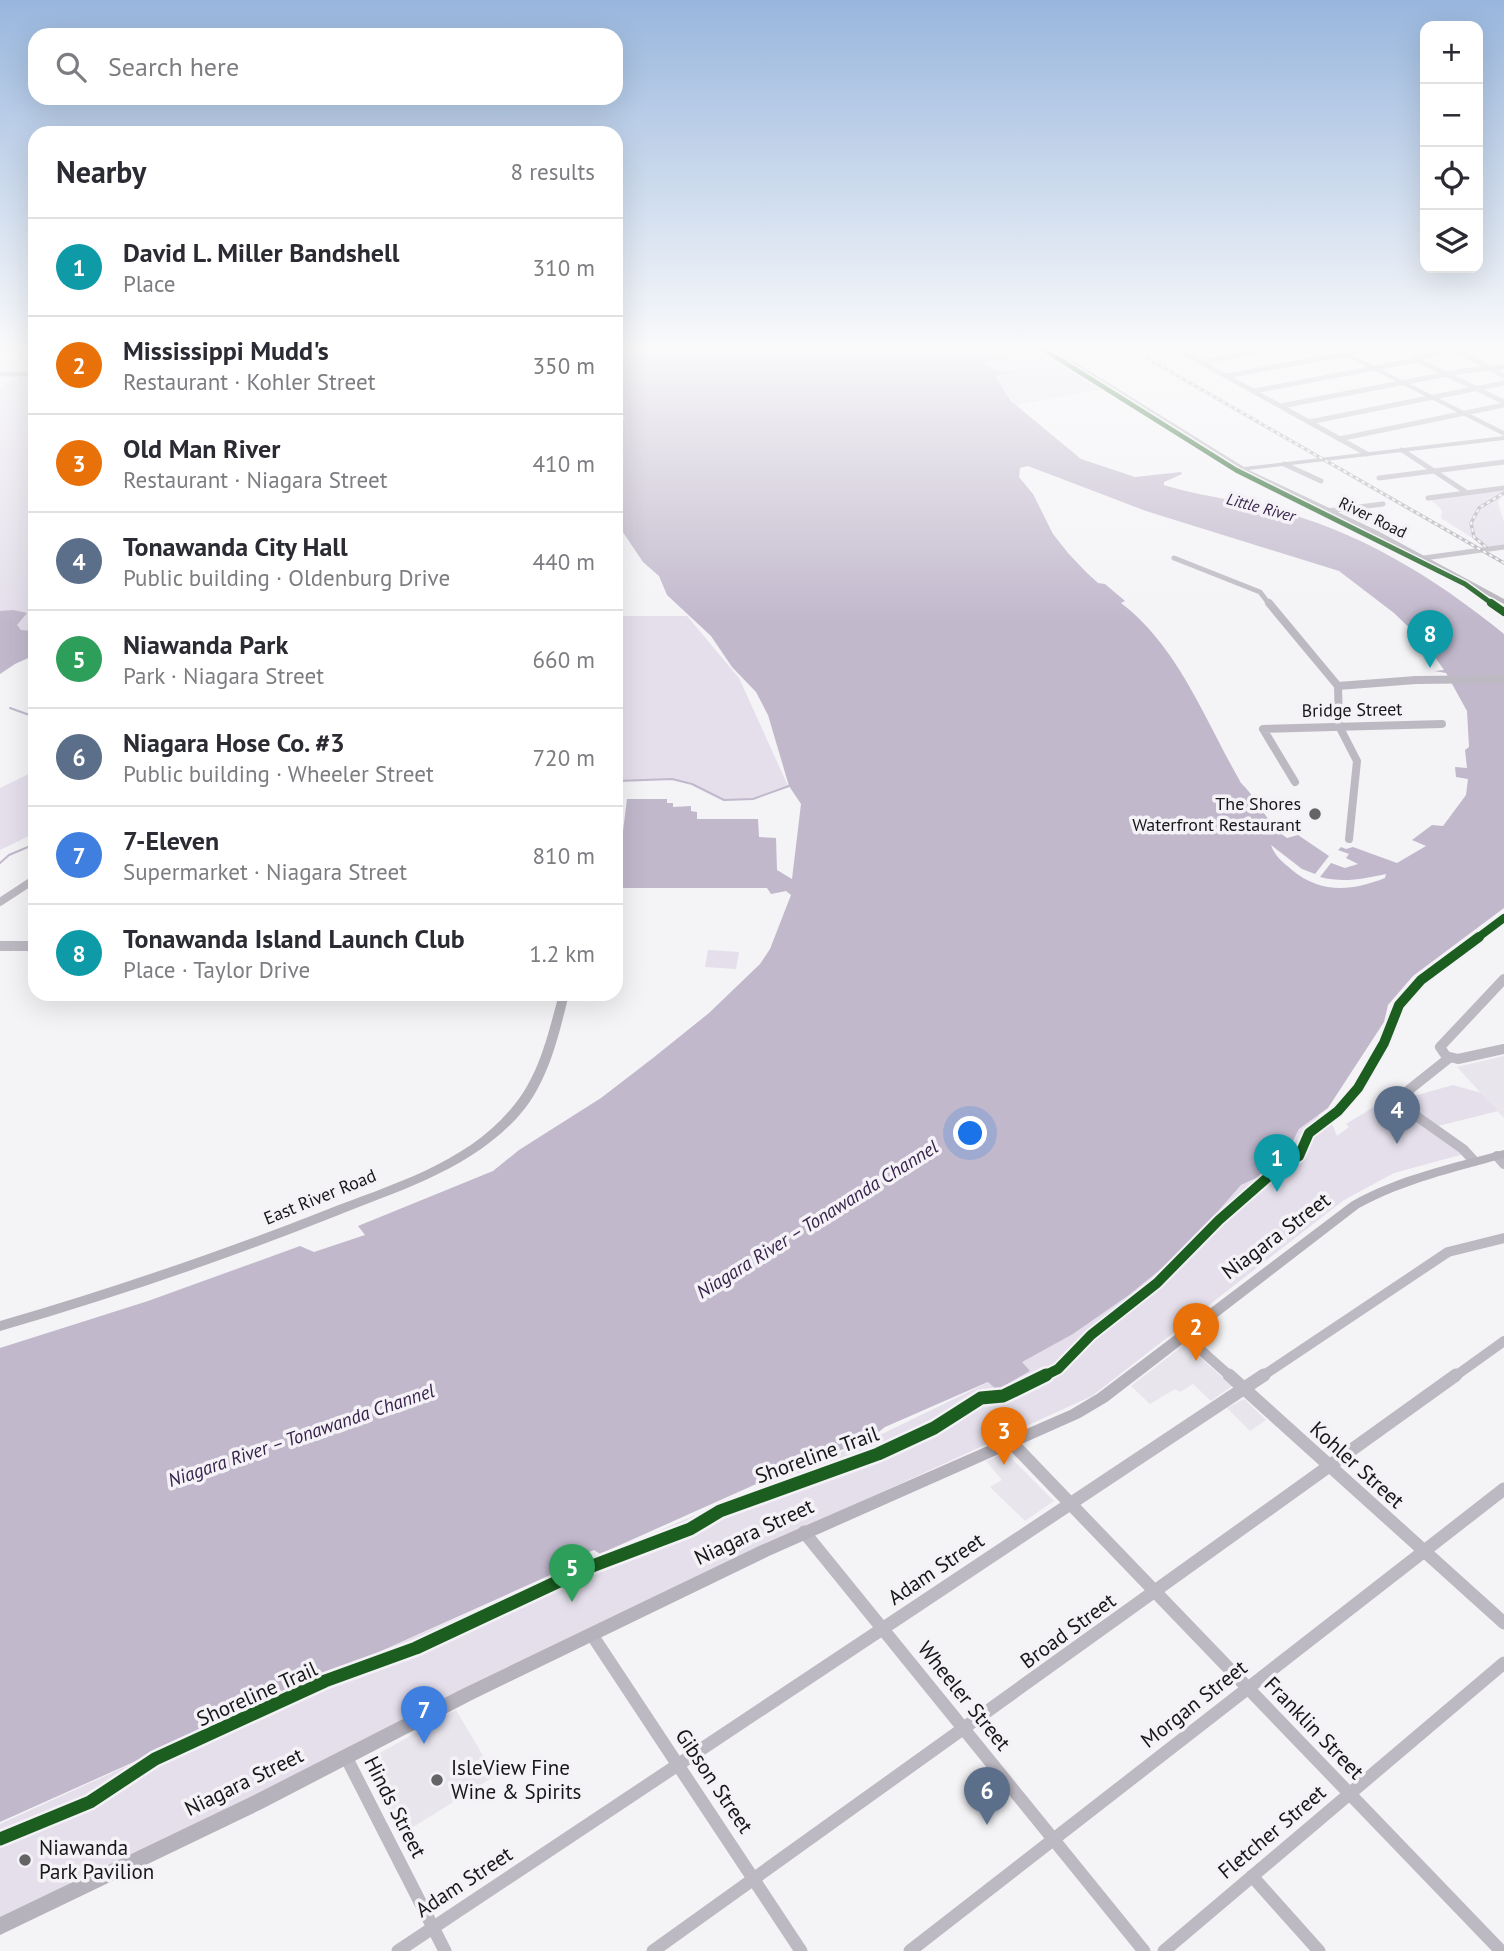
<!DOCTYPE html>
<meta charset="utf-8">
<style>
body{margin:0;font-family:"PT Sans",sans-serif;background:#f7f7f7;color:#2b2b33}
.controls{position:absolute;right:21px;top:21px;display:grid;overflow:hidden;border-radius:14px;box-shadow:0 7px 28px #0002}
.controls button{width:63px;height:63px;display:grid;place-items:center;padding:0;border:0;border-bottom:2px solid #e1e1e2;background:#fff;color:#2b2b33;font:35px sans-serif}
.you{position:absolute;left:971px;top:1134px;width:24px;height:24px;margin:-18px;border:5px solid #fff;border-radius:50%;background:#1a73e8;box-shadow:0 0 0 10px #1a73e833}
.badge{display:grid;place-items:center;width:46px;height:46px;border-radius:50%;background:#ea580c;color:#fff;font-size:23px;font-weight:700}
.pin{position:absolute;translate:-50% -58px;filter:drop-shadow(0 2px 4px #0008)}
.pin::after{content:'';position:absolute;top:37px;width:24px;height:21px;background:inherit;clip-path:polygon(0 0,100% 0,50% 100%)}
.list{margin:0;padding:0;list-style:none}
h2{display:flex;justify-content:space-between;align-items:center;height:91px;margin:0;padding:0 28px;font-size:30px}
h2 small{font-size:23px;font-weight:400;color:#7c7c81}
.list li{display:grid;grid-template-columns:46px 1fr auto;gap:21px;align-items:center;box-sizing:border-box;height:98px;padding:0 28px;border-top:2px solid #e1e1e2}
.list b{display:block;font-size:26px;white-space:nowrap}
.list p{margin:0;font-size:23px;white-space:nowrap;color:#7c7c81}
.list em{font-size:23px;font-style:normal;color:#7c7c81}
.icon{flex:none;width:38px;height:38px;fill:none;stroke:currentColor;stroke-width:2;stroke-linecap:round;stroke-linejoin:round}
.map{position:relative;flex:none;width:1504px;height:1951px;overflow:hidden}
.search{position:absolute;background:#fff;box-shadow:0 7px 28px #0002;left:28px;top:28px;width:595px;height:77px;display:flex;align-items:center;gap:18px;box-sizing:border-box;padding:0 24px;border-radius:21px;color:#7c7c81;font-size:26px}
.panel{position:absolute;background:#fff;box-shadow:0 7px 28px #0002;left:28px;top:126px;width:595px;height:875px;border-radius:21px}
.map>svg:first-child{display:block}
.built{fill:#e8e5ed}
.green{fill:#e4dfeb}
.water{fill:#c1b8cc;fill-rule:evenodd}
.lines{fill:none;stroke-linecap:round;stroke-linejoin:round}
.stream{stroke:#c1b8cc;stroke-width:2}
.minor-far3{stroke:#bdb9c2;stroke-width:5}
.minor-far2{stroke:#bdb9c2;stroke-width:8}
.minor-far1{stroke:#bdb9c2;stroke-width:10}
.minor{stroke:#bdb9c2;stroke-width:13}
.major{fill:#b6b2bb;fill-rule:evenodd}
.rail-casing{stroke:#b1aeb4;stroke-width:3.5}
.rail{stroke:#f4f2f7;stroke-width:2;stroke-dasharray:3.5;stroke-linecap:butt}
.cycleway-far3-casing{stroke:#f4f2f7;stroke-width:8}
.cycleway-far2-casing{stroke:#f4f2f7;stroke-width:11}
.cycleway-far1-casing{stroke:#f4f2f7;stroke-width:14}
.cycleway-casing{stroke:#f4f2f7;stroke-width:18}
.cycleway-far3{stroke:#1b5e20;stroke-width:5}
.cycleway-far2{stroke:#1b5e20;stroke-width:8}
.cycleway-far1{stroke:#1b5e20;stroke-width:10}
.cycleway{stroke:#1b5e20;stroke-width:13}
.poi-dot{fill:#646466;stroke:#f4f2f7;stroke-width:2.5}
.labels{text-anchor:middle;stroke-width:7;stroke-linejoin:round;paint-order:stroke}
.far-water-label{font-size:16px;font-style:italic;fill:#36234a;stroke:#f4f2f7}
.far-street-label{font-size:16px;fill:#171718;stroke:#f4f2f7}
.street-label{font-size:18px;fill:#171718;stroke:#f4f2f7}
.poi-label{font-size:18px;fill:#171718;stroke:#f4f2f7;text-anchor:end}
.water-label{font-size:19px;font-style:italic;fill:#36234a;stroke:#f4f2f7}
.near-street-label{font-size:21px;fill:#171718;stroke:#f4f2f7}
.near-poi-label{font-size:21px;fill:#171718;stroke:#f4f2f7;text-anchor:start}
</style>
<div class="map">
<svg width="1504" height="1951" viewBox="0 0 1504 1951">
<rect width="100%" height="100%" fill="#f4f3f6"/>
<g class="built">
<path d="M1504 1056V1118L1457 1067Z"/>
<path d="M1185 1344 1232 1386 1211 1401 1193 1384 1180 1392 1175 1389 1150 1404 1131 1386Z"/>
<path d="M1244 1399 1266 1420 1250 1431 1227 1408Z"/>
<path d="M1006 1453 1054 1501 1025 1521 990 1487 1002 1480 986 1461Z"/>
<path d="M456 1710 495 1776 402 1834 364 1762Z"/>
</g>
<g class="green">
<path d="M1014 349H1045L1109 388 1016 405 994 376 1019 372C1004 372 993 374 984 361L1020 355 991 357 978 354Z"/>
<path d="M16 376H35V639L0 635V387Z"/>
<path d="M1504 489 1498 503 1504 522V549L1493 551 1441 518 1442 510 1430 499Z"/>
<path d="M616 616H687L739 678 788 786 753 799 725 800 692 784 672 779 616 781Z"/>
<path d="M35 771V833L0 850V788Z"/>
<path d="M708 950 739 952 736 969 705 967Z"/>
<path d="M1453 1085 1481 1093 1498 1111 1434 1127 1471 1152 1394 1173 1344 1200 1092 1396 797 1531 0 1919V1824L333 1672 880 1435 989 1382 997 1390 1030 1371 1021 1362 1073 1334 1129 1295 1182 1251 1241 1185 1256 1178 1289 1149 1299 1129 1318 1115 1332 1124 1337 1136 1349 1127 1346 1124 1400 1091 1407 1098Z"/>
</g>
<g class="water">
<path d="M616 349H973L982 357 1021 355 984 362C994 374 1004 372 1019 372L995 376 1011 401 1081 459 1135 477 1181 472 1182 474 1164 482V485C1198 496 1234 499 1268 508 1355 529 1433 576 1504 634V908L1413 976 1388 1005 1384 1022 1328 1108 1299 1129 1289 1149 1256 1178 1241 1185 1183 1251 1129 1295 1073 1334 1022 1362 1030 1371 997 1390 988 1382 885 1427 871 1438 754 1485 600 1554 594 1550 579 1556 575 1564 0 1822V1348L148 1301 300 1246 314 1252 365 1235 358 1226 493 1171 519 1150 601 1098 653 1058 709 1013 760 964 770 949 791 895 786 891 771 894 767 888H616L627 799H667V803H673V807L691 806V811L697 812V819H758L759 837 776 838 777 870 792 879 801 804 789 786 768 715 756 692 732 667 711 636 667 595 659 576 643 562 616 522V459L622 444 617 423 618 420 625 419 624 417H616ZM1028 466 1146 511 1339 571 1394 613 1426 644 1444 670 1434 671 1446 673 1467 711 1469 747 1465 750 1467 768 1455 767 1456 777 1468 779 1466 795 1443 826 1432 825 1412 840 1426 846 1397 863 1353 847 1346 849 1341 847 1338 850 1349 854 1346 858 1358 864 1345 868 1331 863 1320 877C1344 883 1362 879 1386 874L1385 878C1352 891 1321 894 1292 870 1283 862 1275 857 1271 845L1302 869 1315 874 1329 856 1298 835 1287 838C1267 825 1259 800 1241 783 1206 722 1178 646 1121 603L1125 601 1105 584 1098 583 1086 572 1068 553 1053 534 1033 494 1019 477 1020 468Z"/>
<path d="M13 610 27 613 17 625 21 630 35 631V655L15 664 0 674V611Z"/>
</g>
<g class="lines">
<g class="stream">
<path d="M10 708 35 717"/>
<path d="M616 781 672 779 692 784 724 800 753 799 789 786"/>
<path d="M0 863 9 855 35 844"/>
</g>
<g class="minor-far3">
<path d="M1177 349 1367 454"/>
<path d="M1454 349 1504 376"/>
<path d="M1417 360 1504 402"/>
<path d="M1201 362 1272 349"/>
<path d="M0 374H35"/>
<path d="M1226 376 1373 349"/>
<path d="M1254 391 1417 360 1415 358 1454 349"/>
<path d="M1281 406 1463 371 1504 367"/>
<path d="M1309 422 1504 383"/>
<path d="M1339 439 1504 405"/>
<path d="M1402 450 1466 492"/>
<path d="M1284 464 1321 481"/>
<path d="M1379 478 1504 462"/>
<path d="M1428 498 1504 488"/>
<path d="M1327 511 1383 504"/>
<path d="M1174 558 1260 592 1270 605"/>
<path d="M1424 558 1504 547"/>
</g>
<g class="minor-far2">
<path d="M1269 603 1338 686"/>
<path d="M1338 686 1416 680 1504 679"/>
<path d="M1338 686 1339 726 1357 761 1349 839"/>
<path d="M1295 782 1263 729 1442 724"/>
<path d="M0 902 35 879"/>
<path d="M32 931 35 929"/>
</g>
<g class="minor-far1">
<path d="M0 946H35"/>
<path d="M1504 979 1440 1047 1446 1056 1458 1059 1504 1049"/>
<path d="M1449 1058 1395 1101 1463 1149 1474 1161"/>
<path d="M1497 1156 1504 1164"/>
<path d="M1184 1335 1231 1377"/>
<path d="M1261 1377 1448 1252 1504 1238"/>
<path d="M1454 1377 1504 1341"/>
</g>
<g class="minor">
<path d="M1229 1375 1504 1623"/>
<path d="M1011 1442 1501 1951"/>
<path d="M804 1532 1144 1951"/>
<path d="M592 1635 801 1951"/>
<path d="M346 1757 445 1951"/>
<path d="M1252 1876 1319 1951"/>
<path d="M398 1951 1264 1375"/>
<path d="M653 1951 1456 1375"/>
<path d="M910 1951 1504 1489"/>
<path d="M1164 1951 1504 1663"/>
</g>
<g class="major">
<path d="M1047 349H1054L1244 467 1504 436V440L1249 470 1378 531 1504 599V604L1372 535 1250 476Z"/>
<path d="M1332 349H1340L1504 431V436Z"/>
<path d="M559 994H569C558 1038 548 1085 516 1119 468 1170 399 1191 336 1216 226 1260 114 1298 0 1331V1321C110 1289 219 1252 326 1210 390 1185 464 1164 510 1110 539 1078 548 1034 559 994Z"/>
<path d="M1504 1150V1158C1454 1172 1405 1183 1359 1208L1107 1402 1080 1418 769 1556 474 1699 262 1809 0 1935V1917L250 1797 462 1689 759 1546 1070 1410 1097 1394 1351 1202C1399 1175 1451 1164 1504 1150Z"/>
</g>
<g class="rail-casing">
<g id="rail">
<path d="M1131 349 1504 563"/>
<path d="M1486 547 1474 537 1471 523 1479 508 1504 493"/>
</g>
</g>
<use href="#rail" class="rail"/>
<g class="cycleway-far3-casing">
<path id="cycleway-far3" d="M1043 349 1236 470 1465 584 1494 605"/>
</g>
<g class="cycleway-far2-casing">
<g id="cycleway-far2">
<path d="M1491 603 1504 612"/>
<path d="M1476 939 1504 918"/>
</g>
</g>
<g class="cycleway-far1-casing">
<path id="cycleway-far1" d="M1042 1377 1058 1369 1091 1335 1157 1283 1219 1220 1282 1165 1299 1156 1309 1133 1338 1111 1358 1088 1384 1043 1399 1005 1421 980 1479 937"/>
</g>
<g class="cycleway-casing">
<path id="cycleway" d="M0 1839 90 1802 155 1759 325 1681 416 1648 587 1568 690 1529 720 1511 878 1454 934 1428 981 1398 1003 1396 1046 1375"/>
</g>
<use href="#cycleway-far3" class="cycleway-far3"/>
<use href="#cycleway-far2" class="cycleway-far2"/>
<use href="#cycleway-far1" class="cycleway-far1"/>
<use href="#cycleway" class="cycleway"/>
</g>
<linearGradient id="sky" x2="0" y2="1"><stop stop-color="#98b6dd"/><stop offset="0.56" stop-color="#fafafb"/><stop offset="1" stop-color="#fafafb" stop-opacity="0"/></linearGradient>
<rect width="1504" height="622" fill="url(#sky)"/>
<g class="poi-dot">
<circle cx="1315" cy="814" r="7"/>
<circle cx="437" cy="1780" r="7"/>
<circle cx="25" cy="1860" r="7"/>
</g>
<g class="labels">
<g class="far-water-label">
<text transform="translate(1261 507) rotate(15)" y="6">Little River</text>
</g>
<g class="far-street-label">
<text transform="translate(1373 517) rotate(26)" y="6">River Road</text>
</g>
<g class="street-label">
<text transform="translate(1352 710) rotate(-1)" y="6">Bridge Street</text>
<text transform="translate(320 1197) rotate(-22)" y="6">East River Road</text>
</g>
<g class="poi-label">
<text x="1301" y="810">The Shores<tspan x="1301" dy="21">Waterfront Restaurant</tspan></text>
</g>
<g class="water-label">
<text transform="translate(817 1219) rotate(-32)" y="7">Niagara River – Tonawanda Channel</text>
<text transform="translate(301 1435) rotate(-19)" y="7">Niagara River – Tonawanda Channel</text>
</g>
<g class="near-street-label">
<text transform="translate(1276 1236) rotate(-37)" y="7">Niagara Street</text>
<text transform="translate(817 1455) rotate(-20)" y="7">Shoreline Trail</text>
<text transform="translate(1357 1465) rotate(42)" y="7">Kohler Street</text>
<text transform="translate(754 1532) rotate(-25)" y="7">Niagara Street</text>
<text transform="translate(936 1569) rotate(-34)" y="7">Adam Street</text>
<text transform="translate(1068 1631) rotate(-36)" y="7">Broad Street</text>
<text transform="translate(257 1694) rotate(-24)" y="7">Shoreline Trail</text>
<text transform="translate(964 1696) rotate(51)" y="7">Wheeler Street</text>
<text transform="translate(1194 1704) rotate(-38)" y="7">Morgan Street</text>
<text transform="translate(1314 1728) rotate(46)" y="7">Franklin Street</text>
<text transform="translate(714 1781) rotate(56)" y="7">Gibson Street</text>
<text transform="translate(244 1782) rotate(-26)" y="7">Niagara Street</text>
<text transform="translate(395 1807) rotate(63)" y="7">Hinds Street</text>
<text transform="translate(1272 1832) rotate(-40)" y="7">Fletcher Street</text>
<text transform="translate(464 1882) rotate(-33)" y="7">Adam Street</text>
</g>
<g class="near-poi-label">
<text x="451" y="1775">IsleView Fine<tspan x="451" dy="24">Wine &amp; Spirits</tspan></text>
<text x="39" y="1855">Niawanda<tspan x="39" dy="24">Park Pavilion</tspan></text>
</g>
</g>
</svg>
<div class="controls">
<button>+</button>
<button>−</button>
<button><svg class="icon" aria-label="locate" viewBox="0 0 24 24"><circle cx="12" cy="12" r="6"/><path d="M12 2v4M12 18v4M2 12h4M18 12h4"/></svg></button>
<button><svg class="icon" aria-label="layers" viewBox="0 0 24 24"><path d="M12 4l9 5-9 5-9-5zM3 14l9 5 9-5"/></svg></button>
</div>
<div class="you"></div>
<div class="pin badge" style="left:1277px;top:1192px;background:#0f9aa8">1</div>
<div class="pin badge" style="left:1196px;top:1361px;background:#e8710a">2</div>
<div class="pin badge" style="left:1004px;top:1465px;background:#e8710a">3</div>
<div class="pin badge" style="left:1397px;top:1144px;background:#5c6f8a">4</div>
<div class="pin badge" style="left:572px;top:1602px;background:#2e9e5b">5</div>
<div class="pin badge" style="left:987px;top:1825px;background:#5c6f8a">6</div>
<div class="pin badge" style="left:424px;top:1744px;background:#3f7fe0">7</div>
<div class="pin badge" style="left:1430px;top:668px;background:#0f9aa8">8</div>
<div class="search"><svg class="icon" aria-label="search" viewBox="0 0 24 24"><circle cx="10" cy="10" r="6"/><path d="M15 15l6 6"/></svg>Search here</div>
<section class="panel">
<h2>Nearby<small>8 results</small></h2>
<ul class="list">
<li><span class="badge" style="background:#0f9aa8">1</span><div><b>David L. Miller Bandshell</b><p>Place</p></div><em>310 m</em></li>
<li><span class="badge" style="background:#e8710a">2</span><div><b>Mississippi Mudd's</b><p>Restaurant · Kohler Street</p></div><em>350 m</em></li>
<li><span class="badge" style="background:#e8710a">3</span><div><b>Old Man River</b><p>Restaurant · Niagara Street</p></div><em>410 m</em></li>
<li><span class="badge" style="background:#5c6f8a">4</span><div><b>Tonawanda City Hall</b><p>Public building · Oldenburg Drive</p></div><em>440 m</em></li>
<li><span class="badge" style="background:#2e9e5b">5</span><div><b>Niawanda Park</b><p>Park · Niagara Street</p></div><em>660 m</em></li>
<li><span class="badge" style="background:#5c6f8a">6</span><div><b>Niagara Hose Co. #3</b><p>Public building · Wheeler Street</p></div><em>720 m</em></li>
<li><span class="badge" style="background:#3f7fe0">7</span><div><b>7-Eleven</b><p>Supermarket · Niagara Street</p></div><em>810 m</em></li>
<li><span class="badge" style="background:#0f9aa8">8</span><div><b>Tonawanda Island Launch Club</b><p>Place · Taylor Drive</p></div><em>1.2 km</em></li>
</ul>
</section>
</div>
